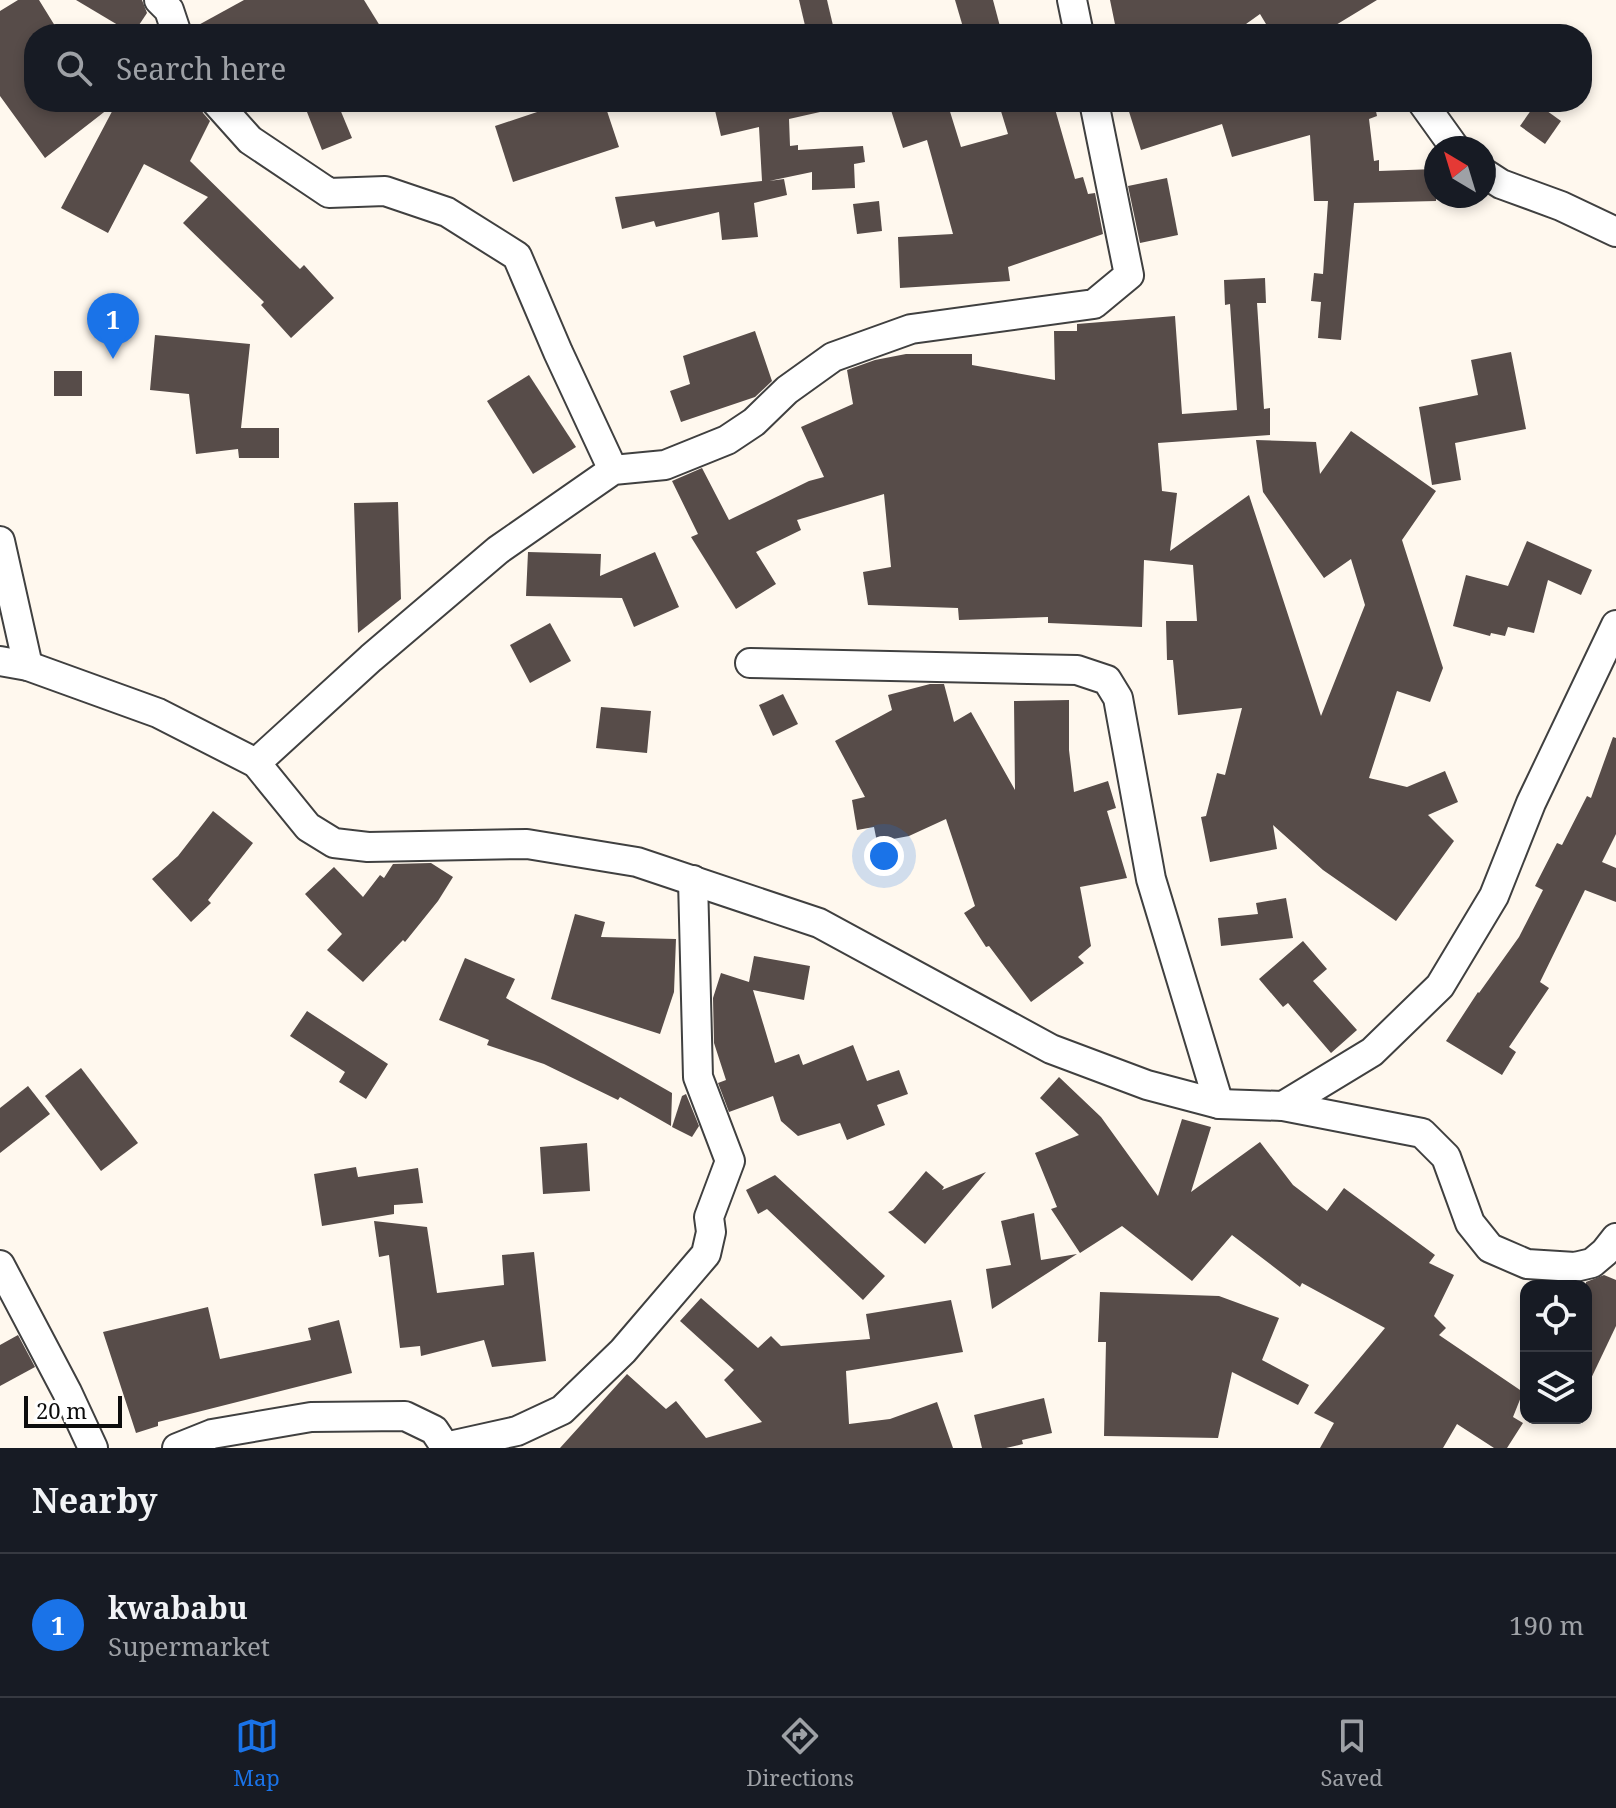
<!DOCTYPE html>
<style>
body{margin:0;font-family:"Noto Serif",serif;background:#20242c;color:#f1f3f6}
.controls{position:absolute;right:24px;bottom:24px;display:grid;overflow:hidden;border-radius:16px;box-shadow:0 4px 12px #0003}
.controls button{width:72px;height:72px;display:grid;place-items:center;padding:0;border:0;border-bottom:2px solid #363941;background:#171b24;color:#f1f3f6;font:40px sans-serif}
.compass{position:absolute;left:1424px;top:136px;width:72px;height:72px;border-radius:50%;background:#171b24;box-shadow:0 4px 12px #0003;rotate:322deg}
.scale{position:absolute;left:24px;bottom:20px;width:98px;box-sizing:border-box;padding-left:8px;border:4px solid #0d0d0d;border-top:0;font-size:22px;line-height:28px;white-space:nowrap;color:#0d0d0d;-webkit-text-stroke:6px #fff;paint-order:stroke}
.you{position:absolute;left:884px;top:856px;width:28px;height:28px;margin:-20px;border:6px solid #fff;border-radius:50%;background:#1a73e8;box-shadow:0 0 0 12px #1a73e833}
.badge{display:grid;place-items:center;width:52px;height:52px;border-radius:50%;background:#1a73e8;color:#fff;font-size:26px;font-weight:700}
.pin{position:absolute;translate:-50% -66px;filter:drop-shadow(0 2px 4px #0008)}
.pin::after{content:'';position:absolute;top:42px;width:28px;height:24px;background:inherit;clip-path:polygon(0 0,100% 0,50% 100%)}
.list{margin:0;padding:0;list-style:none}
h2{display:flex;justify-content:space-between;align-items:center;height:104px;margin:0;padding:0 32px;font-size:34px}
h2 small{font-size:26px;font-weight:400;color:#9ea1a6}
.list li{display:grid;grid-template-columns:52px 1fr auto;gap:24px;align-items:center;box-sizing:border-box;height:144px;padding:0 32px;border-top:2px solid #363941}
.list b{display:block;font-size:30px;white-space:nowrap}
.list p{margin:0;font-size:26px;white-space:nowrap;color:#9ea1a6}
.list em{font-size:26px;font-style:normal;color:#9ea1a6}
.icon{flex:none;width:44px;height:44px;fill:none;stroke:currentColor;stroke-width:2;stroke-linecap:round;stroke-linejoin:round}
.map{position:relative;flex:none;width:1616px;height:1448px;overflow:hidden}
.search{position:absolute;background:#171b24;box-shadow:0 4px 12px #0003;left:24px;right:24px;top:24px;height:88px;display:flex;align-items:center;gap:20px;box-sizing:border-box;padding:0 28px;border-radius:32px;color:#9ea1a6;font-size:30px}
.sheet{height:248px;background:#171b24}
nav{display:flex;justify-content:space-around;align-items:center;box-sizing:border-box;height:112px;border-top:2px solid #363941;background:#171b24;font-size:22px;color:#9ea1a6}
nav a{display:grid;justify-items:center;gap:4px}
nav .on{color:#1a73e8}
.map>svg:first-child{display:block}
.building{fill:#574c49}
.lines{fill:none;stroke-linecap:round;stroke-linejoin:round}
.minor-casing{stroke:#404040;stroke-width:32}
.minor{stroke:#fff;stroke-width:28}
</style>
<div class="map">
<svg width="1616" height="1448" viewBox="0 0 1616 1448">
<rect width="100%" height="100%" fill="#fff8ee"/>
<g class="building">
<path d="M18 0H39L60 34H34V102H117L45 158 0 96V11Z"/>
<path d="M76 0H142L147 13 133 34Z"/>
<path d="M244 0H364L385 34H194L193 28Z"/>
<path d="M799 0H827L835 34H807Z"/>
<path d="M955 0H993L1002 34H965Z"/>
<path d="M1110 0H1377L1321 34H1272L1260 14 1232 34H1117Z"/>
<path d="M117 102H199L203 113 210 121 190 161 300 269 304 265 334 298 291 338 261 305 264 302 183 223 208 197 144 164 108 233 61 208Z"/>
<path d="M303 102H337L352 138 322 150Z"/>
<path d="M567 102H604L619 147 513 182 495 126Z"/>
<path d="M713 102H819L820 112 789 119 790 146 798 145V150L863 146 865 162 854 164 855 188 812 190V172L769 181 784 179 787 195 754 203 758 237 722 240 719 212 656 227 654 221 622 229 615 197 762 181 759 127 721 136Z"/>
<path d="M906 102H947L961 147 1008 134 1000 108 1022 102H1053L1075 179 1083 177 1088 194 1095 193 1103 234 1008 267 1010 281 900 288 898 237 953 234 927 140 903 148 890 107Z"/>
<path d="M1126 102H1319L1321 108 1374 102 1377 116 1369 119 1374 161 1379 160V171L1436 169V201L1354 203 1341 340 1318 338 1321 302 1311 301 1314 273 1323 274 1328 201H1314L1310 135 1232 157 1222 124 1141 150Z"/>
<path d="M1536 103 1561 121 1545 144 1520 126Z"/>
<path d="M1167 178 1178 235 1140 243 1128 186Z"/>
<path d="M879 201 882 231 857 234 853 204Z"/>
<path d="M1265 278 1266 303H1257L1264 409 1270 408V435L1158 443 1162 491 1177 493 1170 551 1249 495 1321 716 1365 605 1351 559 1324 578 1263 492 1256 440 1316 442 1320 474 1351 431 1436 491 1402 540 1443 668 1430 702 1397 691 1369 778 1407 787 1445 771 1458 802 1428 815 1454 841 1396 921 1323 870 1273 825 1277 849 1210 862 1201 817 1206 816 1217 773 1225 775 1242 708 1178 715 1173 660H1167L1166 621H1197L1193 565 1144 560 1142 627 1048 623V617L959 620 958 608 868 605 863 572 891 567 884 494 797 520 801 530 756 552 776 584 736 609 691 537 698 534 672 481 702 468 729 520 809 481 824 477 801 427 853 404 847 370 875 360 906 354H972V365L1055 380 1054 331H1077V324L1175 316 1182 414 1237 410 1230 304 1225 305 1224 280Z"/>
<path d="M755 331 772 381 755 397 681 422 670 391 690 384 683 356Z"/>
<path d="M155 335 250 344 241 428H279V458H239L238 449 196 454 189 394 150 390Z"/>
<path d="M1511 352 1526 429 1455 443 1461 480 1432 485 1419 407 1478 395 1471 360Z"/>
<rect x="54" y="371" width="28" height="25"/>
<path d="M529 375 576 447 533 474 487 401Z"/>
<path d="M398 502 401 599 358 633 354 503Z"/>
<path d="M1527 541 1592 570 1581 595 1548 580 1534 633 1508 627 1505 636 1491 633 1490 636 1453 626 1466 575 1508 586Z"/>
<path d="M528 552 601 554 600 576 655 552 679 607 634 627 622 598 526 596Z"/>
<path d="M550 623 571 661 530 683 510 645Z"/>
<path d="M930 684H944L954 722 971 712 1015 790 1014 701 1069 700V750L1074 792 1108 781 1116 808 1107 811 1127 878 1080 887 1091 946 1078 957 1084 963 1031 1002 989 946 986 947 964 913 975 906 946 819 909 836 877 842 874 827 857 830 852 800 865 797 835 741 892 710 888 695Z"/>
<path d="M783 694 798 724 773 736 759 705Z"/>
<path d="M601 707 651 711 647 753 596 748Z"/>
<path d="M1613 737 1616 738V834L1602 862 1616 868V902L1585 890 1540 982 1549 988 1509 1047 1516 1052 1502 1075 1446 1041 1478 992 1479 993 1519 937 1543 890 1535 886 1557 843 1562 845 1587 796 1591 798Z"/>
<path d="M213 811 253 843 208 900 211 903 191 922 152 879 178 856Z"/>
<path d="M431 863 453 877 438 901 405 942 403 940 363 982 327 950 342 934 305 894 334 867 363 897 380 875 384 878 393 864Z"/>
<path d="M1286 898 1293 938 1221 946 1218 918 1258 914 1256 903Z"/>
<path d="M575 914 605 922 601 937 676 939 674 992 660 1034 551 999Z"/>
<path d="M1303 941 1327 969 1313 981 1357 1030 1331 1053 1288 1003 1283 1007 1259 979Z"/>
<path d="M754 956 810 966 804 1000 753 990 775 1063 799 1054 803 1065 853 1045 867 1081 899 1070 908 1094 877 1105 885 1125 847 1140 840 1123 798 1136 781 1121 773 1096 729 1112 718 1083 726 1080 714 1043 713 998 721 973 749 982Z"/>
<path d="M465 958 515 979 506 998 672 1093 671 1126 620 1097 618 1100 544 1064 487 1045 489 1040 439 1020Z"/>
<path d="M307 1011 388 1064 366 1099 339 1082 345 1072 290 1036Z"/>
<path d="M81 1068 138 1143 101 1171 45 1096Z"/>
<path d="M1059 1077 1101 1117 1158 1196 1182 1119 1211 1127 1191 1192 1260 1142 1293 1185 1327 1211 1344 1188 1435 1255 1429 1263 1454 1275 1434 1316 1446 1328 1439 1335 1523 1392 1513 1417 1523 1423 1507 1448H1494L1457 1424 1443 1448H1320L1334 1423 1314 1413 1385 1328 1302 1283 1300 1287 1232 1235 1192 1281 1122 1226 1080 1253 1051 1209 1057 1207 1035 1153 1079 1135 1040 1098Z"/>
<path d="M28 1086 50 1114 0 1153V1108Z"/>
<path d="M686 1094 699 1126 692 1137 672 1127 682 1096Z"/>
<path d="M587 1143 590 1191 543 1194 540 1147Z"/>
<path d="M356 1167 358 1177 418 1168 423 1203 394 1205V1214L322 1226 314 1174Z"/>
<path d="M926 1171 944 1187 942 1190 986 1172 925 1244 888 1212 893 1210Z"/>
<path d="M775 1175 885 1276 863 1300 767 1209 758 1214 746 1190Z"/>
<path d="M1034 1213 1041 1260 1077 1254 992 1309 986 1269 1011 1265 1001 1221Z"/>
<path d="M374 1221 427 1227 437 1293 504 1285 502 1255 534 1252 546 1361 492 1367 484 1340 421 1356 420 1346 400 1348 389 1255 379 1257Z"/>
<path d="M1604 1275 1616 1280V1326L1586 1389V1282Z"/>
<path d="M1100 1292 1219 1296 1279 1318 1262 1360 1309 1385 1298 1405 1232 1372 1218 1438 1104 1436 1106 1342H1098Z"/>
<path d="M701 1298 758 1348 771 1336 781 1346 870 1339 866 1314 951 1300 963 1352 846 1371 849 1424 890 1419 937 1402 953 1448H560L627 1374 666 1409 676 1401 706 1438 762 1422 724 1380 734 1370 680 1321Z"/>
<path d="M208 1307 220 1359 311 1340 308 1328 339 1320 352 1373 158 1422V1426L136 1433 103 1332Z"/>
<path d="M18 1335 35 1367 0 1386V1345Z"/>
<path d="M1044 1398 1052 1433 1022 1440 1023 1444 1006 1448H982L974 1415Z"/>
</g>
<g class="lines">
<g class="minor-casing">
<g id="minor">
<path d="M159 0 169 10 177 34"/>
<path d="M1072 0 1079 34"/>
<path d="M216 102 250 140 329 193 385 191 447 212 517 256 558 352 613 470"/>
<path d="M1422 102 1455 148"/>
<path d="M1484 173 1501 184 1561 206 1616 232"/>
<path d="M0 541 28 666"/>
<path d="M0 661 28 666 158 713 256 763 308 827 334 843 368 847 527 844 637 862 819 923 1051 1049 1147 1085 1219 1104 1283 1106 1422 1133 1446 1157 1470 1223 1490 1248 1527 1264 1575 1267 1592 1263 1605 1252 1616 1238"/>
<path d="M750 663 1077 670 1107 680 1118 698 1151 879 1219 1104"/>
<path d="M256 763 371 658 498 550 613 470 665 465 727 440 754 422 787 390 833 357 911 329 1094 304 1129 275 1094 102"/>
<path d="M1283 1106 1372 1052 1440 986 1494 896 1531 803 1616 625"/>
<path d="M0 1265 67 1392 93 1448"/>
<path d="M445 1447 517 1431 562 1410 623 1351 706 1254 711 1232 709 1217 730 1161 698 1077 693 880"/>
<path d="M177 1448 212 1434 311 1417 405 1416 434 1430 446 1448"/>
</g>
</g>
<use href="#minor" class="minor"/>
</g>
</svg>
<div class="controls">
<button><svg class="icon" aria-label="locate" viewBox="0 0 24 24"><circle cx="12" cy="12" r="6"/><path d="M12 2v4M12 18v4M2 12h4M18 12h4"/></svg></button>
<button><svg class="icon" aria-label="layers" viewBox="0 0 24 24"><path d="M12 4l9 5-9 5-9-5zM3 14l9 5 9-5"/></svg></button>
</div>
<svg class="compass" viewBox="-18 -18 36 36"><path d="M0-13l5 13h-10z" fill="#e53935"/><path d="M0 13l5-13h-10z" fill="#9ea1a6"/></svg>
<div class="scale">20 m</div>
<div class="you"></div>
<div class="pin badge" style="left:113px;top:359px">1</div>
<div class="search"><svg class="icon" aria-label="search" viewBox="0 0 24 24"><circle cx="10" cy="10" r="6"/><path d="M15 15l6 6"/></svg>Search here</div>
</div>
<section class="sheet">
<h2>Nearby<small></small></h2>
<ul class="list">
<li><span class="badge">1</span><div><b>kwababu</b><p>Supermarket</p></div><em>190 m</em></li>
</ul>
</section>
<nav>
<a class="on"><svg class="icon" aria-label="map" viewBox="0 0 24 24"><path d="M3 6l6-2 6 2 6-2v14l-6 2-6-2-6 2zM9 4v14M15 6v14"/></svg>Map</a>
<a><svg class="icon" aria-label="directions" viewBox="0 0 24 24"><path d="M12 3l9 9-9 9-9-9zM9 14v-3h6M13 9l2 2-2 2"/></svg>Directions</a>
<a><svg class="icon" aria-label="saved" viewBox="0 0 24 24"><path d="M7 4h10v16l-5-4-5 4z"/></svg>Saved</a>
</nav>
